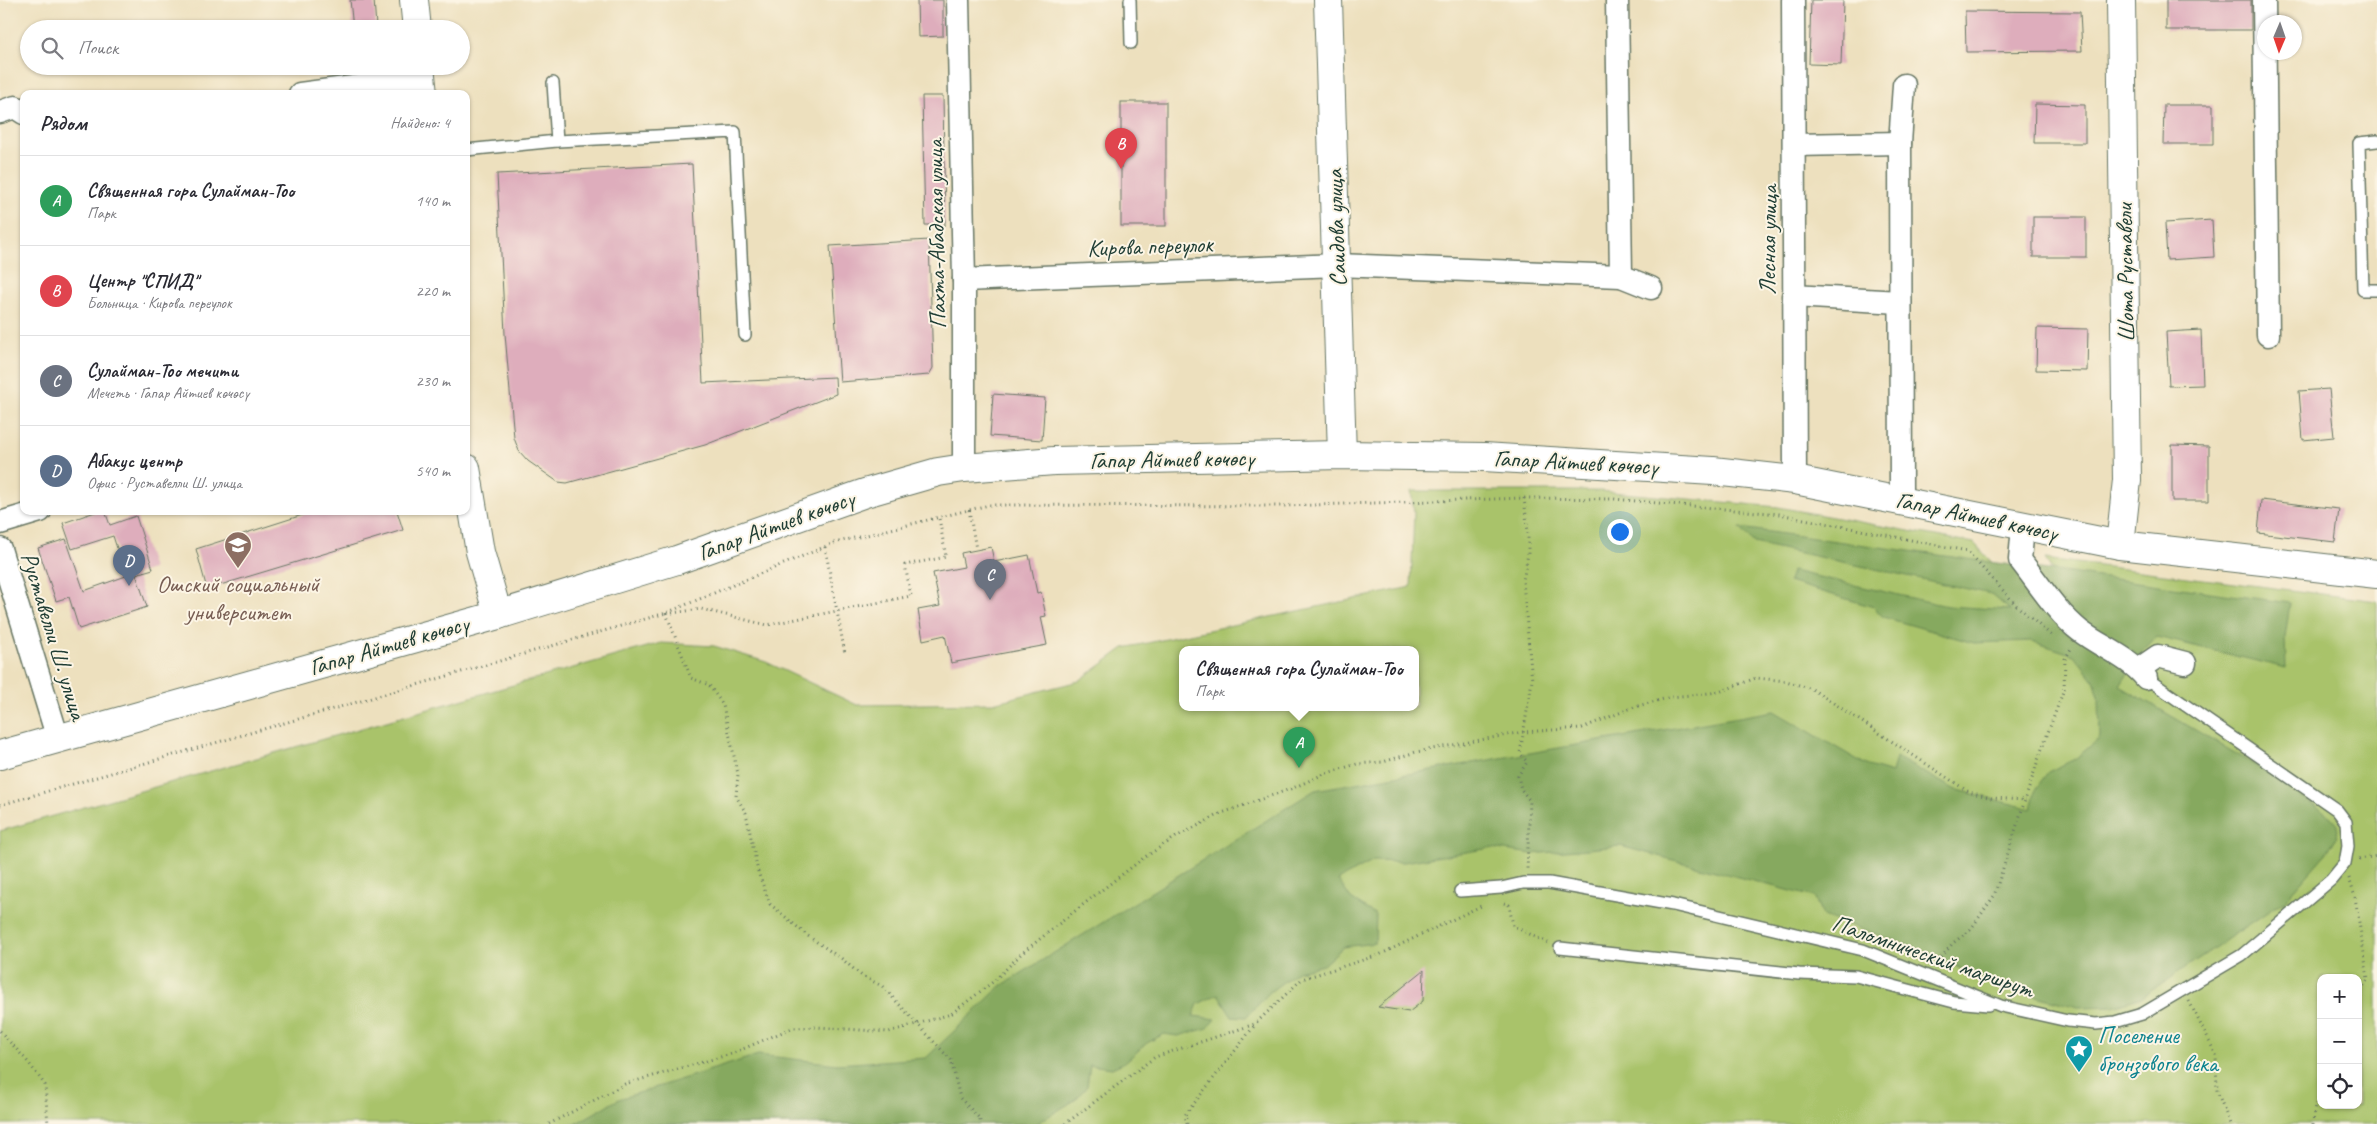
<!DOCTYPE html>
<html lang="ru">
<meta charset="utf-8">
<style>
body{margin:0;font-family:Caveat,sans-serif;background:#f2f2f3;color:#2b2b33}
.controls{position:absolute;right:15px;bottom:15px;display:grid;overflow:hidden;border-radius:10px;box-shadow:0 1px 4px #0004}
.controls button{width:45px;height:45px;display:grid;place-items:center;padding:0;border:0;border-bottom:1px solid #e1e1e2;background:#fff;color:#2b2b33;font:25px sans-serif}
.compass{position:absolute;left:2257px;top:15px;width:45px;height:45px;border-radius:50%;background:#fff;box-shadow:0 1px 4px #0004;rotate:182deg}
.you{position:absolute;left:1619px;top:531px;width:18px;height:18px;margin:-12px;border:4px solid #fff;border-radius:50%;background:#1a73e8;box-shadow:0 0 0 8px #1a73e833}
.badge{display:grid;place-items:center;width:32px;height:32px;border-radius:50%;background:#ea580c;color:#fff;font-size:16px;font-weight:700}
.pin{position:absolute;translate:-50% -41px;filter:drop-shadow(0 1px 2px #0008)}
.pin::after{content:'';position:absolute;top:26px;width:18px;height:15px;background:inherit;clip-path:polygon(0 0,100% 0,50% 100%)}
.popup{position:absolute;left:1179px;top:646px;width:240px;height:65px;box-sizing:border-box;display:grid;place-content:center;border-radius:10px;background:#fff;filter:drop-shadow(0 1px 4px #0005);font-size:16px;white-space:nowrap;color:#7c7c81}
.popup b{font-size:19px;color:#2b2b33}
.popup::after{content:'';position:absolute;left:50%;top:100%;margin-left:-10px;border:10px solid transparent;border-top-color:#fff}
.list{margin:0;padding:0;list-style:none}
h2{display:flex;justify-content:space-between;align-items:center;height:65px;margin:0;padding:0 20px;font-size:21px}
h2 small{font-size:16px;font-weight:400;color:#7c7c81}
.list li{display:grid;grid-template-columns:32px 1fr auto;gap:15px;align-items:center;box-sizing:border-box;height:90px;padding:0 20px;border-top:1px solid #e1e1e2}
.list b{display:block;font-size:19px;white-space:nowrap}
.list p{margin:0;font-size:16px;white-space:nowrap;color:#7c7c81}
.list em{font-size:16px;font-style:normal;color:#7c7c81}
.icon{flex:none;width:28px;height:28px;fill:none;stroke:currentColor;stroke-width:2;stroke-linecap:round;stroke-linejoin:round}
.map{position:relative;flex:none;width:2377px;height:1124px;overflow:hidden}
.search{position:absolute;background:#fff;box-shadow:0 1px 4px #0004;left:20px;top:20px;width:450px;height:55px;display:flex;align-items:center;gap:12px;box-sizing:border-box;padding:0 18px;border-radius:28px;color:#7c7c81;font-size:19px}
.panel{position:absolute;background:#fff;box-shadow:0 1px 4px #0004;left:20px;top:90px;width:450px;height:425px;border-radius:10px}
.map>svg:first-child{display:block}
.green{fill:#a9c36a;stroke:#64804f;fill-rule:evenodd}
.forest{fill:#86a95e;stroke:#527349}
.building{fill:#deadbc}
.lines{fill:none;stroke-linecap:round;stroke-linejoin:round}
.service-casing{stroke:#677664;stroke-width:14}
.minor-casing{stroke:#677664;stroke-width:25}
.tertiary-casing{stroke:#677664;stroke-width:30}
.secondary-casing{stroke:#677664;stroke-width:30}
.primary-casing{stroke:#677664;stroke-width:30}
.path{stroke:#677664;stroke-width:3;stroke-dasharray:1 4;stroke-linecap:butt}
.service{stroke:#fff;stroke-width:11}
.minor{stroke:#fff;stroke-width:22}
.tertiary{stroke:#fff;stroke-width:28}
.secondary{stroke:#fff;stroke-width:28}
.primary{stroke:#fff;stroke-width:28}
.labels{text-anchor:middle;stroke-width:4;stroke-linejoin:round;paint-order:stroke}
.street-label{font-size:24px;fill:#1f3d34;stroke:#fcf5e5}
.education-label{font-size:24px;fill:#785e54;stroke:#fcf5e5}
.culture-label{font-size:24px;fill:#0d838f;stroke:#fcf5e5;text-anchor:start}
</style>
<div class="map">
<svg width="2377" height="1124" viewBox="0 0 2377 1124">
<rect width="100%" height="100%" fill="#fcf5e5"/>
<filter id="ink" filterUnits="userSpaceOnUse"><feTurbulence type="fractalNoise" baseFrequency=".02" numOctaves="2"/><feDisplacementMap in="SourceGraphic" scale="10" xChannelSelector="R" yChannelSelector="G"/><feConvolveMatrix kernelMatrix="1 2 1 2 8 2 1 2 1" color-interpolation-filters="sRGB"/></filter>
<filter id="wash" filterUnits="userSpaceOnUse"><feTurbulence type="fractalNoise" baseFrequency=".0096" numOctaves="4" result="noise"/><feDisplacementMap in="SourceGraphic" scale="20" xChannelSelector="R" yChannelSelector="G"/><feGaussianBlur stdDeviation="1.12" result="paint"/><feColorMatrix in="noise" values="0 0 0 0 0 0 0 0 0 0 0 0 0 0 0 0 0 1.4 0 .05"/><feComposite in="paint" operator="in"/></filter>
<g filter="url(#wash)">
<rect width="100%" height="100%" fill="#ede0be"/>
<path class="green" d="M1411 491H1600L1778 507 1974 543 2054 629 2076 607 2045 559 2377 601V1124H0V831L661 643 714 646 766 662 857 705 993 703 1079 681 1124 648 1411 587 1414 512ZM1183 649H1415V707H1183ZM2321 978H2358V1105H2321Z"/>
<path class="forest" d="M1740 528 2290 603 2285 637 2286 668 2157 637 2138 657 2120 686 2250 762 2331 817 2338 825 2337 836 2329 850 2285 900 2142 997 2113 1006 2078 1007 2005 988 1914 947 1823 916 1814 897 1620 846 1532 854 1491 848 1404 862 1374 861 1338 880 1351 899 1376 915 1375 943 1343 947 1323 965 1298 971 1271 991 1246 1017 1232 1016 1218 994 1198 1004 1193 1016 1216 1019 1208 1028 1178 1036 1164 1034 1147 1043 1125 1062 1112 1068 1090 1065 1087 1086 1075 1100 1036 1124H942L940 1122 939 1124H575L619 1099 758 1055 837 1064 926 1058 1001 986 1315 790 1774 711 1868 766 1892 773 1896 757 1954 789 2031 809 2036 788 2048 772 2075 759 2100 738 2099 697 2094 680 2074 655 2031 641 1974 643 1883 617 1874 607 1789 582 1792 571 1947 606 2010 610 1991 594 1754 543Z"/>
<g id="blocks">
<g class="building">
<path d="M350 0H374L376 26 353 28Z"/>
<path d="M917 0H943V36L918 37Z"/>
<path d="M1811 0H1843L1841 65 1809 64Z"/>
<rect x="2166" y="0" width="85" height="30"/>
<path d="M1965 11 2080 12 2082 51 1966 52Z"/>
<path d="M347 66H405L348 74Z"/>
<path d="M922 96H943L945 225H925Z"/>
<rect x="1121" y="102" width="45" height="124"/>
<path d="M2035 104 2085 105V143H2034Z"/>
<path d="M2164 105H2213V144H2163Z"/>
<path d="M692 164 703 383 835 377 836 394 705 445 567 483 558 482 528 461 519 451 514 438 505 334 497 174Z"/>
<rect x="2033" y="217" width="53" height="40"/>
<path d="M2212 220 2214 257 2167 260 2165 223Z"/>
<path d="M929 240 933 368 929 375 840 382 830 246Z"/>
<path d="M2037 328 2088 329 2087 371 2036 370Z"/>
<path d="M2201 330 2203 385 2169 386 2166 332Z"/>
<path d="M2329 389 2334 437 2303 440 2299 391Z"/>
<path d="M993 394 1045 398 1042 440 990 436Z"/>
<path d="M2172 445 2209 446V501H2172Z"/>
<path d="M2261 500 2339 509 2335 542 2258 533Z"/>
<path d="M98 511H105L110 525 136 516 153 569 136 574 147 607 79 629 69 597 56 601 38 548 66 539 84 591 126 576 113 536 72 549 63 523Z"/>
<path d="M315 511H397L403 530 207 589 196 549Z"/>
<path d="M991 547 994 562 1029 555 1037 593 1041 592 1046 616 1041 617 1047 645 951 663 945 635 923 640 918 610 940 606 933 573 964 567 961 553Z"/>
<path d="M1424 970 1423 1001 1409 1012 1378 1007Z"/>
</g>
</g>
</g>
<g filter="url(#ink)">
<use href="#blocks" fill-opacity="0" stroke="#677664" stroke-width="1"/>
<g class="lines">
<g class="service-casing">
<g id="service">
<path d="M1130 0 1131 43"/>
<path d="M557 141 735 132 745 335"/>
<path d="M2377 141 2359 143 2363 290H2377"/>
<path d="M466 150 557 141 553 83"/>
<path d="M1460 891 1501 888 1523 883H1549L1673 905 1863 950 2001 1006 2068 1021 2096 1024 2115 1022 2142 1014 2242 955 2331 880 2345 863 2348 846 2346 822 2337 810 2146 678"/>
<path d="M1560 948 1799 974 1856 976 1954 1002 1988 1005"/>
</g>
</g>
<g class="minor-casing">
<g id="minor">
<path d="M958 0 964 280V468"/>
<path d="M1617 0 1621 276"/>
<path d="M1793 0 1795 480"/>
<path d="M2264 0 2268 335"/>
<path d="M300 94 421 78"/>
<path d="M0 112 15 107 24 113"/>
<path d="M1795 145 1900 143"/>
<path d="M964 280 1337 265 1621 276 1651 288"/>
<path d="M1793 296 1900 302"/>
<path d="M1901 500 1900 143 1904 85"/>
<path d="M0 523 40 511"/>
<path d="M2023 527 2020 560C2039 584 2056 612 2080 631 2101 647 2129 657 2146 678"/>
<path d="M0 549 58 739"/>
<path d="M2139 669 2158 656 2185 663"/>
</g>
</g>
<g class="tertiary-casing">
<g id="tertiary">
<path d="M1328 0 1342 455"/>
<path d="M2120 545 2127 480 2121 0"/>
</g>
</g>
<g class="secondary-casing">
<g id="secondary">
<path d="M414 0 417 29"/>
<path d="M420 66 423 94"/>
<path d="M466 468 480 552 498 615"/>
</g>
</g>
<g class="primary-casing">
<path id="primary" d="M0 755 498 615 677 560 865 493 938 472 964 468 1054 461 1342 455 1484 457 1713 471 1795 480 2120 545 2377 574"/>
</g>
<g class="path">
<path d="M1524 498 1528 532V554L1523 581 1532 681 1520 753 1527 762 1518 776 1521 789 1530 801 1527 869"/>
<path d="M969 510 976 549"/>
<path d="M825 547 845 654"/>
<path d="M666 613 691 678 709 685 723 705 738 774 736 796 746 813 758 872 770 904 808 936 842 959 862 976 882 986 951 1060 960 1098 980 1119V1124"/>
<path d="M672 613 701 609 767 625 911 596 905 565 946 557 939 518"/>
<path d="M0 805 666 613 834 543 989 505 1284 506 1524 498 1614 499 1779 514 1967 551 2017 606 2052 636"/>
<path d="M2359 859 2377 856"/>
<path d="M2349 878 2355 897 2368 979 2358 995"/>
<path d="M1504 903 1509 905 1513 926 1548 943"/>
<path d="M1935 965 1953 943 1971 929 1994 896 2039 757 2064 689 2065 659 2072 647"/>
<path d="M2189 1001 2216 1055 2217 1091 2230 1124"/>
<path d="M0 1031 28 1062 45 1085 48 1124"/>
<path d="M549 1124 625 1084 731 1054 792 1028 817 1027 889 1032 951 1014 994 981 1021 954 1094 896 1145 857 1176 837 1222 813 1293 788 1324 774 1357 764 1383 762 1416 752 1523 732 1582 728 1634 707 1671 697 1719 692 1756 678 1786 681 1812 689 1969 792 1991 798 2026 800"/>
<path d="M1065 1124 1155 1057 1255 1024 1302 979 1379 955 1483 905"/>
<path d="M1187 1124 1185 1115 1255 1025"/>
<path d="M2313 1124 2314 1110 2321 1088"/>
</g>
<use href="#service" class="service"/>
<use href="#minor" class="minor"/>
<use href="#tertiary" class="tertiary"/>
<use href="#secondary" class="secondary"/>
<use href="#primary" class="primary"/>
</g>
</g>
<defs>
<g id="university-pin" transform="scale(1.4375)"><path d="M0 17L-7.5 6A9.5 9.5 0 1 1 7.5 6Z" fill="#8d6e63" stroke="#fcf5e5"/><path d="M0-5L7-2L0 1L-7-2ZM-4 1L0 2.5L4 1V4Q0 6-4 4Z" fill="#fff"/></g>
<g id="sight-pin" transform="scale(1.4375)"><path d="M0 17L-7.5 6A9.5 9.5 0 1 1 7.5 6Z" fill="#0f9aa8" stroke="#fcf5e5"/><path d="M0-6L1.8-2.2L6-1.7L2.9 1.2L3.7 5.4L0 3.3L-3.7 5.4L-2.9 1.2L-6-1.7L-1.8-2.2Z" fill="#fff"/></g>
</defs>
<g fill-rule="evenodd">
<use href="#university-pin" x="238" y="545"/>
<use href="#sight-pin" x="2079" y="1049"/>
</g>
<g class="labels">
<g class="street-label">
<text transform="translate(1336 228) rotate(-92)" y="8">Саидова улица</text>
<text transform="translate(936 234) rotate(-91)" y="8">Пахта-Абадская улица</text>
<text transform="translate(1768 240) rotate(-89)" y="8">Лесная улица</text>
<text transform="translate(1150 246) rotate(-2)" y="8">Кирова переулок</text>
<text transform="translate(2125 273) rotate(-91)" y="8">Шота Руставели</text>
<text transform="translate(1172 459) rotate(-1)" y="8">Гапар Айтиев көчөсү</text>
<text transform="translate(1576 462) rotate(3)" y="8">Гапар Айтиев көчөсү</text>
<text transform="translate(1977 516) rotate(12)" y="8">Гапар Айтиев көчөсү</text>
<text transform="translate(776 525) rotate(-20)" y="8">Гапар Айтиев көчөсү</text>
<text transform="translate(54 636) rotate(73)" y="8">Руставелли Ш. улица</text>
<text transform="translate(389 645) rotate(-16)" y="8">Гапар Айтиев көчөсү</text>
<text transform="translate(1933 956) rotate(19)" y="8">Паломнический маршрут</text>
</g>
<g class="education-label">
<text x="238" y="592">Ошский социальный<tspan x="238" dy="28">университет</tspan></text>
</g>
<g class="culture-label">
<text x="2098" y="1043">Поселение<tspan x="2098" dy="28">бронзового века</tspan></text>
</g>
</g>
</svg>
<div class="controls">
<button>+</button>
<button>−</button>
<button><svg class="icon" aria-label="locate" viewBox="0 0 24 24"><circle cx="12" cy="12" r="6"/><path d="M12 2v4M12 18v4M2 12h4M18 12h4"/></svg></button>
</div>
<svg class="compass" viewBox="-18 -18 36 36"><path d="M0-13l5 13h-10z" fill="#e53935"/><path d="M0 13l5-13h-10z" fill="#7c7c81"/></svg>
<div class="you"></div>
<div class="pin badge" style="left:1299px;top:768px;background:#2e9e5b">A</div>
<div class="popup"><b>Священная гора Сулайман-Тоо</b>Парк</div>
<div class="pin badge" style="left:1121px;top:169px;background:#e0444e">B</div>
<div class="pin badge" style="left:990px;top:600px;background:#6b7280">C</div>
<div class="pin badge" style="left:129px;top:586px;background:#5c6f8a">D</div>
<div class="search"><svg class="icon" aria-label="search" viewBox="0 0 24 24"><circle cx="10" cy="10" r="6"/><path d="M15 15l6 6"/></svg>Поиск</div>
<section class="panel">
<h2>Рядом<small>Найдено: 4</small></h2>
<ul class="list">
<li><span class="badge" style="background:#2e9e5b">A</span><div><b>Священная гора Сулайман-Тоо</b><p>Парк</p></div><em>140 m</em></li>
<li><span class="badge" style="background:#e0444e">B</span><div><b>Центр &quot;СПИД&quot;</b><p>Больница · Кирова переулок</p></div><em>220 m</em></li>
<li><span class="badge" style="background:#6b7280">C</span><div><b>Сулайман-Тоо мечити</b><p>Мечеть · Гапар Айтиев көчөсү</p></div><em>230 m</em></li>
<li><span class="badge" style="background:#5c6f8a">D</span><div><b>Абакус центр</b><p>Офис · Руставелли Ш. улица</p></div><em>540 m</em></li>
</ul>
</section>
</div>
